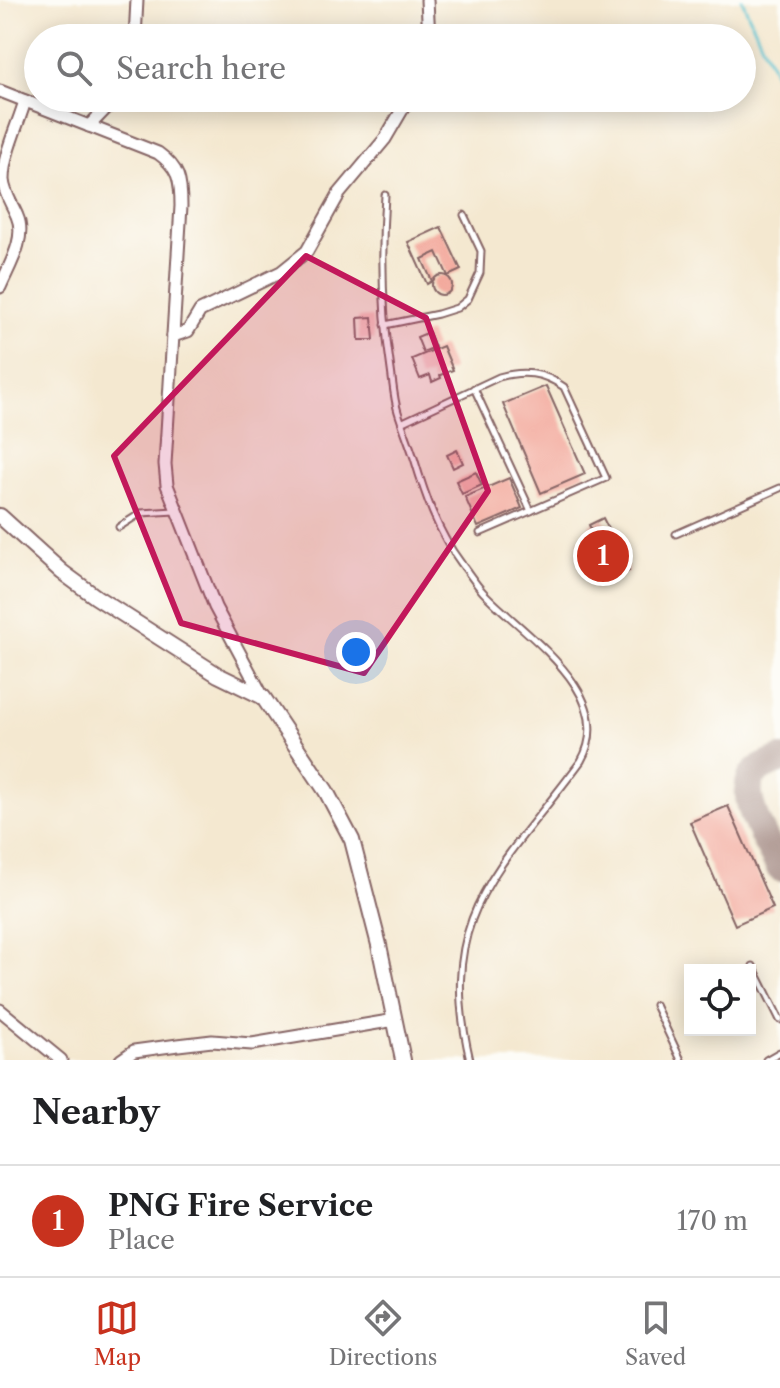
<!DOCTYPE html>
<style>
body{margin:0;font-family:"Libre Caslon Text",serif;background:#f2f2f2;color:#202124}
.controls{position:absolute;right:24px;bottom:24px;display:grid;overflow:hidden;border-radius:0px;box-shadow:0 4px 20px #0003}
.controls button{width:72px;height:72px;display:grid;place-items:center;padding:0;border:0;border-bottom:2px solid #e0e0e0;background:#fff;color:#202124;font:40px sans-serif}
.you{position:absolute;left:356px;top:652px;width:28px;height:28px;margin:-20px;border:6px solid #fff;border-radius:50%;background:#1a73e8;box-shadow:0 0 0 12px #1a73e833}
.badge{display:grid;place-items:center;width:52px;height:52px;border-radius:50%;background:#c8321e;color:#fff;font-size:26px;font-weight:700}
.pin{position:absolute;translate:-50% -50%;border:4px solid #fff;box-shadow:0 2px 8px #0006}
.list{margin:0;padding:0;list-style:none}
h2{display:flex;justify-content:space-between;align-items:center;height:104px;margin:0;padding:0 32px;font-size:34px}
h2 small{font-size:26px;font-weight:400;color:#757577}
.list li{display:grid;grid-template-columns:52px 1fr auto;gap:24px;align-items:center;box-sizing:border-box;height:112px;padding:0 32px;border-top:2px solid #e0e0e0}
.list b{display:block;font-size:30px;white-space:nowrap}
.list p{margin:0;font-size:26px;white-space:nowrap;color:#757577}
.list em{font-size:26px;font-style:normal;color:#757577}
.icon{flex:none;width:44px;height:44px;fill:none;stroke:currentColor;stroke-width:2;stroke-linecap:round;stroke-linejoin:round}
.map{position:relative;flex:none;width:780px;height:1060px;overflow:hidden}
.search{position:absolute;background:#fff;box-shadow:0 4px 20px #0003;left:24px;right:24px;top:24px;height:88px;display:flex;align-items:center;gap:20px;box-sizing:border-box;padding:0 28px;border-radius:44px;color:#757577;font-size:30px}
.sheet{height:216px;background:#fff}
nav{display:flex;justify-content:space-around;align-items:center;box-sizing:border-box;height:112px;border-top:2px solid #e0e0e0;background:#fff;font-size:22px;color:#757577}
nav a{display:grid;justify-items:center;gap:4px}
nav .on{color:#c8321e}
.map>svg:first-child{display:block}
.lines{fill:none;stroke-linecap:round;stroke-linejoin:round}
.stream{stroke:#59c4d3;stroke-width:3}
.taxiway{stroke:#9f847e;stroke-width:28}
.building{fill:#f3a99c}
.service-casing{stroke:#866565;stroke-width:9}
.minor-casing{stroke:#866565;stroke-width:15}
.tertiary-casing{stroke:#866565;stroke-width:18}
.service{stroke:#fff;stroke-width:5}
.minor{stroke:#fff;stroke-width:11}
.tertiary{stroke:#fff;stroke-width:14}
.marked{fill:#c2185b;fill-opacity:0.2;stroke:#c2185b;stroke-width:6;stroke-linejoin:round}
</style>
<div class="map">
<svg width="780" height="1060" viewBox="0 0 780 1060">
<rect width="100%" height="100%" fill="#fdfcf7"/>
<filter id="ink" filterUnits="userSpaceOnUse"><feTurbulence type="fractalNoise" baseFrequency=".0125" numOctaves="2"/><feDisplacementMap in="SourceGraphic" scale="16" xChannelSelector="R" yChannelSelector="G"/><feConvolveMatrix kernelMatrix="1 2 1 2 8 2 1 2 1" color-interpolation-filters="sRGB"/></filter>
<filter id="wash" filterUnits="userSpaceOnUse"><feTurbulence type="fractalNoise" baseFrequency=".006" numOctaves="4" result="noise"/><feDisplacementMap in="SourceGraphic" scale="32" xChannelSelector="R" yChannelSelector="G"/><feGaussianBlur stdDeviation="1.8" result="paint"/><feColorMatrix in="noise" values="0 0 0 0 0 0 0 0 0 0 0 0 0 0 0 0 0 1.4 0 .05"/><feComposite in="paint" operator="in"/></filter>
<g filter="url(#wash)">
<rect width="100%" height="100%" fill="#f4e8d0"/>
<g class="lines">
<path class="stream" d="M742 0 780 85"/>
<path class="taxiway" d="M780 760C773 763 763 766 757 771 732 791 770 847 780 868"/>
</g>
<g id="blocks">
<g class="building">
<path d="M441 227 461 270 448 276 437 252 422 259 432 281 427 284 408 242Z"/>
<circle cx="442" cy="285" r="10"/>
<path d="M372 317 374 340H359L358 318Z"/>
<path d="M429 332 435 347 423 352 417 337Z"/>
<path d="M443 346 453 370 440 375 441 378 432 382 430 375 420 379 412 359Z"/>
<path d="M546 386 585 474 541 493 503 404Z"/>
<path d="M457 450 463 463 453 468 447 455Z"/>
<path d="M476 472 482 485 462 494 456 481Z"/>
<path d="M509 478 522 508 478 527 465 497Z"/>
<path d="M603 518 629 571 599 585 578 542 593 534 589 525Z"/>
<path d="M728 806 773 908 735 925 690 822Z"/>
</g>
</g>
</g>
<g filter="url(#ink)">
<use href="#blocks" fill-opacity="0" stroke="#866565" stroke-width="2"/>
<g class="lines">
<g class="service-casing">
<g id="service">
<path d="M385 195C381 254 382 312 391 370 393 384 394 399 398 412 403 428 409 443 414 458 425 495 437 531 461 563 468 572 475 583 483 592 521 633 620 693 581 761 501 870 435 912 470 1060"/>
<path d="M385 325 438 314 457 308 468 299 480 273 481 251 464 215"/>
<path d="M474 388 531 511"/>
<path d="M403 422 499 377C523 370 543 372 564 387L606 478 480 533"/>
<path d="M119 527 141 513 175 511"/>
<path d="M676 534 780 488"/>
<path d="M753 966 780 1020"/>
<path d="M655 1005 681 1060"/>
<path d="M766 1060 780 1052"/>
</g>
</g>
<g class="minor-casing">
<g id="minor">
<path d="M427 0 429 38"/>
<path d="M135 38 137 0"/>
<path d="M0 91 158 153C179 168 181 180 181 206L165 464 167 485 215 607 263 697"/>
<path d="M89 126 116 98"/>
<path d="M0 287C9 266 27 238 17 216 12 204 4 193 3 180 3 155 18 125 25 101"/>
<path d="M173 336 188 331 200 311 281 272 307 251 339 194 385 139 409 98"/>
<path d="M0 1010 61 1060"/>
<path d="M121 1060 134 1051 178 1045 212 1041 252 1044 395 1020"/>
</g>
</g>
<g class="tertiary-casing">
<path id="tertiary" d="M0 516 62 572 96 597 218 675 263 697 326 791 352 840 379 945 403 1060"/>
</g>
<use href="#service" class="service"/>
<use href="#minor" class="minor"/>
<use href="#tertiary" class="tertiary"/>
</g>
</g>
<path class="marked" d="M306 256 426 318 488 491 364 673 181 623 114 456Z"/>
</svg>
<div class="controls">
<button><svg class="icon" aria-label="locate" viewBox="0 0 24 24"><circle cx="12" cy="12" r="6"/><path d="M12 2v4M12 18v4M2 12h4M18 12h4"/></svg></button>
</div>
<div class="you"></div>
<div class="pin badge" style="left:603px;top:556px">1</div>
<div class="search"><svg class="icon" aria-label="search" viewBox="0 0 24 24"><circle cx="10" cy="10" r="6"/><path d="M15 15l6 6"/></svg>Search here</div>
</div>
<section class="sheet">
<h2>Nearby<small></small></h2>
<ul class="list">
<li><span class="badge">1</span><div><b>PNG Fire Service</b><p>Place</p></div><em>170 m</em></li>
</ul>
</section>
<nav>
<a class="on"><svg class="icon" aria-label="map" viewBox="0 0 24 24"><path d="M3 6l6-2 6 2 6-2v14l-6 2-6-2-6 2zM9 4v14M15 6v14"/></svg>Map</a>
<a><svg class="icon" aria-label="directions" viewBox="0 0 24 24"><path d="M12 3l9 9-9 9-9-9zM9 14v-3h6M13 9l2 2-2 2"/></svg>Directions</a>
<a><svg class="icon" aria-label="saved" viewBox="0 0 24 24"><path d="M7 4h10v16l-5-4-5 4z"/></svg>Saved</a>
</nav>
